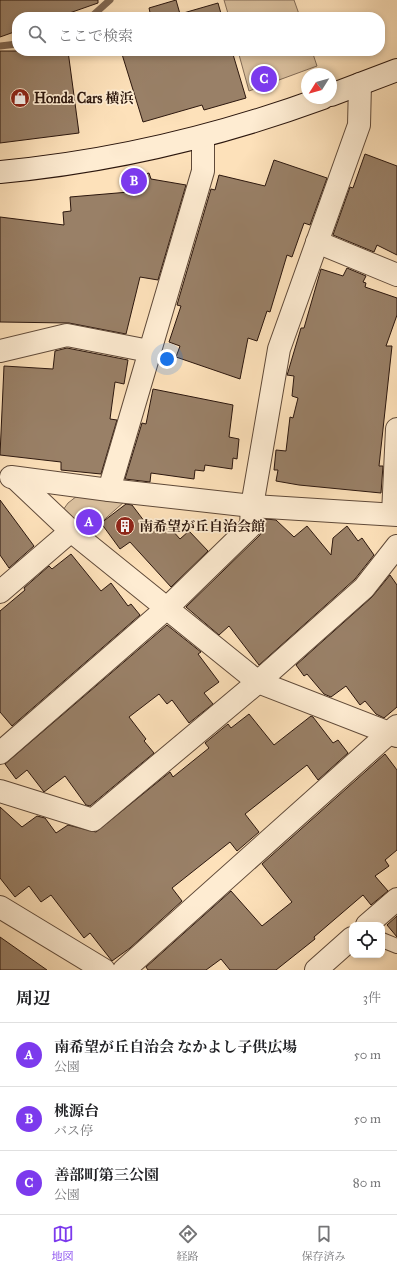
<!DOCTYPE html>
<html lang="ja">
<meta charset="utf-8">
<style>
body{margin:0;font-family:"IM FELL Great Primer","Noto Serif JP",serif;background:#f2f2f2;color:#202124}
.controls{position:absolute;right:12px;bottom:12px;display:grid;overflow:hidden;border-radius:8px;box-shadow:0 2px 6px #0003}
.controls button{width:36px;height:36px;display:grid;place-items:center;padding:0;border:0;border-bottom:1px solid #e0e0e0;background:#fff;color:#202124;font:20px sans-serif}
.compass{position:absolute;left:301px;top:68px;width:36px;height:36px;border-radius:50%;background:#fff;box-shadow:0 2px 6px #0003;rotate:233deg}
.you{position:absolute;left:167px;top:359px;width:14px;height:14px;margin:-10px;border:3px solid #fff;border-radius:50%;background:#1a73e8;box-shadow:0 0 0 6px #1a73e833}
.badge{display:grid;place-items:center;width:26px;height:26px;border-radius:50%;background:#7c3aed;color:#fff;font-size:13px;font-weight:700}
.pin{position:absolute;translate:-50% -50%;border:2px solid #fff;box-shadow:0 1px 4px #0006}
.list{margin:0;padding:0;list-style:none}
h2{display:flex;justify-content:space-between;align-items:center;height:52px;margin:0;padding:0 16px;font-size:17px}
h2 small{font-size:13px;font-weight:400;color:#757577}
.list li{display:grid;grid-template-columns:26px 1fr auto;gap:12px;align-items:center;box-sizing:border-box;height:64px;padding:0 16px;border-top:1px solid #e0e0e0}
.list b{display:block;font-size:15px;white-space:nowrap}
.list p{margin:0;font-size:13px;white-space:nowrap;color:#757577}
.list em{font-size:13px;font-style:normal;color:#757577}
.icon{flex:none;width:22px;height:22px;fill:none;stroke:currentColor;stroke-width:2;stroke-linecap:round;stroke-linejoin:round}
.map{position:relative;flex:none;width:397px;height:970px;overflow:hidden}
.search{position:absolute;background:#fff;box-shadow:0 2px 6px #0003;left:12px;right:12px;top:12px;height:44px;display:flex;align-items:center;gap:10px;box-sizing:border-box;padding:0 14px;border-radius:16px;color:#757577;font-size:15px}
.sheet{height:244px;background:#fff}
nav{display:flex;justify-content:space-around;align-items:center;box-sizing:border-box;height:56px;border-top:1px solid #e0e0e0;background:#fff;font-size:11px;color:#757577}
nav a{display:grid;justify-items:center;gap:2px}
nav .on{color:#7c3aed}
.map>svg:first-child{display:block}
.green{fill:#d9bf9d;stroke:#826b56}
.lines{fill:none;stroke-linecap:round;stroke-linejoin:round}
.stream{stroke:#7f6752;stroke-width:7}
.building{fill:#998067;stroke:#2c170e}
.lane-casing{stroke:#604a39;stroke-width:16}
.street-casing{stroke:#604a39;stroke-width:24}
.secondary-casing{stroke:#2c170e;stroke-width:24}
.lane{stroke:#feecd2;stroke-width:14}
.street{stroke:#feecd2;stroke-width:22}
.secondary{stroke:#feecd2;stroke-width:22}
.labels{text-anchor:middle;stroke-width:3.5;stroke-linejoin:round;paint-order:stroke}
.poi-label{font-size:14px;font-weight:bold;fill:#2c170e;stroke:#feecd2;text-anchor:start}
</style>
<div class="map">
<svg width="397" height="970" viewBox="0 0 397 970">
<rect width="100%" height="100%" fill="#fde1ba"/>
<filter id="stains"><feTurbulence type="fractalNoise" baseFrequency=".005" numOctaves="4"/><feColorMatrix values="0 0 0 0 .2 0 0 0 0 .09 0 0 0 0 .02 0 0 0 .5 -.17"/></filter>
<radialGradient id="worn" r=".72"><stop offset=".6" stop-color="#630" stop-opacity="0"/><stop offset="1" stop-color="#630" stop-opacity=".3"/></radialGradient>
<g class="green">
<path d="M224 0H294L300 17H229Z"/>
<path d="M238 51H312L317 66 249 91Z"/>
<path d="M77 496 124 502 89 533 63 510 68 503Z"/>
</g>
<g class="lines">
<g class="stream">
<path d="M91 17 110 0"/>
<path d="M0 46 17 44"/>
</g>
</g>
<g class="building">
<path d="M0 0H98V3L58 17H17V31L0 37Z"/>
<path d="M176 0 180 14 218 3 222 17H151L149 8Z"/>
<path d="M0 51H68L79 133 0 143Z"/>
<path d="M121 51H232L246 98 204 110 202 105 143 122Z"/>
<path d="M365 154 397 166V255L377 245 374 252 333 235 350 187 353 188Z"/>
<path d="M274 160 327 178 310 225 304 223 292 257 287 255 270 312 267 311 257 341 248 338 240 379 176 357 180 346 169 342 181 306 177 305 179 298 211 189 215 190 219 175 265 186Z"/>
<path d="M149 173 151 179 186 185 158 280 140 277 126 334 69 323 0 322V217L64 225 63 212 71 211 70 197 129 192 126 179Z"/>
<path d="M347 268 366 276 363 282 366 283 365 287 397 298V315L386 346H392L379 466H383L381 493 299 485 276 481 278 470H274L276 450 286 451 290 417 293 418 298 398 292 396 294 376 287 375 288 372 301 328H304L321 269 343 276Z"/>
<path d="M67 348 128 360 124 384 115 382 110 419 117 420 101 474 61 470V462L0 455 4 366 53 369 55 351Z"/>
<path d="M153 389 233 405 229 437 239 439 237 459 233 458 232 469 205 465 204 471 195 470 194 479 151 473 150 482 125 479 142 423 146 424Z"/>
<path d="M0 500 34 546 9 568 0 555Z"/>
<path d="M126 504 132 505 151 530 163 520 180 539 189 531 208 551 171 587 130 542 120 549 101 523Z"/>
<path d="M266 519 276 520 294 537 307 526 331 555 333 538 347 526 358 541 362 538 374 555 355 579 259 665 229 626 219 635 186 607 260 535Z"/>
<path d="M71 554 101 591 111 583 128 606 131 604 140 615 12 726 0 712V611L25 590 24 588 49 566 52 569Z"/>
<path d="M390 575 397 585V707L384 718 376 714 365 701 360 705 346 686 331 697 324 694 307 674 304 676 296 665 372 597Z"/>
<path d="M167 625 201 652 198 654 219 682 204 693 213 704 189 723 172 700 167 704 159 694 129 717 146 739 144 741 154 753 90 806 86 805 65 776 44 792 27 770 16 779 5 764Z"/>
<path d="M249 714 274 745 311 716 313 717 333 743 338 740 348 753 318 780 307 765 245 814 259 832 237 851 230 842 172 888 182 901 130 948 112 961 90 933 84 938 51 895 41 902 29 886 15 897 0 878V807L22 827 37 816 45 818 56 833 68 825 96 832 170 772 173 777 209 748 205 743 228 724 231 728Z"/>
<path d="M385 754 397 770V850L385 860 389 866 375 876 388 891 371 905 363 895 314 937 315 939 276 970H230L221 959 206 970H148L146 967 231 891 262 926 292 902 262 864Z"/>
<path d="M397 916V937L387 925Z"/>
<path d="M0 937 47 970H0Z"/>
</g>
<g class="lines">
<g class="lane-casing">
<path id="lane" d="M382 940 397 946"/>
</g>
<g class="street-casing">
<g id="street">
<path d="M317 242 397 275"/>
<path d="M0 351 67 335 149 351"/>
<path d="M11 477 109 490 252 506 397 515"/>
<path d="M15 478 71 531 258 682 397 736"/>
<path d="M109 490 203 171V137"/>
<path d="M393 514 397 429"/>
<path d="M0 592 71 531"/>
<path d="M0 753 167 608 251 526 252 506 279 349 359 125 360 84"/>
<path d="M0 791 93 820 258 682 364 588 397 546"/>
<path d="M0 907 104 970"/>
<path d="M367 925 397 899"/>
<path d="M124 970 397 726"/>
<path d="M316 970 352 938"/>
</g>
</g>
<g class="secondary-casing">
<g id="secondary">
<path d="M331 95 397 70"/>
<path d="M0 172C110 162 219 136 323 98"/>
</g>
</g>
<use href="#lane" class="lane"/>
<use href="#street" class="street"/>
<use href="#secondary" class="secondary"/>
</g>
<defs>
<g id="shop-disc" transform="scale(1)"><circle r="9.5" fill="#8f2418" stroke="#feecd2"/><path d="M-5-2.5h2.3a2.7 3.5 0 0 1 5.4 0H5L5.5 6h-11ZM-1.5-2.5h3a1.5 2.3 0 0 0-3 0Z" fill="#fff"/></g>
<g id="building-disc" transform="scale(1)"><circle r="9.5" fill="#8f2418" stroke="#feecd2"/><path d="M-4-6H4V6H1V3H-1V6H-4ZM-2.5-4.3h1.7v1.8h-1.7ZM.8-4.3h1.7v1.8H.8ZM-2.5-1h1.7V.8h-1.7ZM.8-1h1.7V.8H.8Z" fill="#fff"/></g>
</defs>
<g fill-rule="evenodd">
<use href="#shop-disc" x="20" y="98"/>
<use href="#building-disc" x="125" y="526"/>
</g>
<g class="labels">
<g class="poi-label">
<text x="34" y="103">Honda Cars 横浜</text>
<text x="139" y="531">南希望が丘自治会館</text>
</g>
</g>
<rect width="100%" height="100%" filter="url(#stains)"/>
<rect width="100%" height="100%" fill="url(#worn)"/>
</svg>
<div class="controls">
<button><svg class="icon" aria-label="locate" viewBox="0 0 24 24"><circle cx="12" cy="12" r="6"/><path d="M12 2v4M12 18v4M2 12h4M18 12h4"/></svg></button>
</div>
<svg class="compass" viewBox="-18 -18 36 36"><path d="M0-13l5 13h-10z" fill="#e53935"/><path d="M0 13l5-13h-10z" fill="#757577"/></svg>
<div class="you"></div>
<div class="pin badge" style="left:89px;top:522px">A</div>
<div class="pin badge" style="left:134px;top:181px">B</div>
<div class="pin badge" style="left:264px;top:79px">C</div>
<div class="search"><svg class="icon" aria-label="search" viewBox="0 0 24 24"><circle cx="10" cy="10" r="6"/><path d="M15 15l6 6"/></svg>ここで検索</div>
</div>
<section class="sheet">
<h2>周辺<small>3件</small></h2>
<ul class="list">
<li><span class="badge">A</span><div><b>南希望が丘自治会 なかよし子供広場</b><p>公園</p></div><em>50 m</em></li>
<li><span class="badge">B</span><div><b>桃源台</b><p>バス停</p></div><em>50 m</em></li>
<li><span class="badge">C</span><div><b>善部町第三公園</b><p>公園</p></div><em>80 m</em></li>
</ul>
</section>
<nav>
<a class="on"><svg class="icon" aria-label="map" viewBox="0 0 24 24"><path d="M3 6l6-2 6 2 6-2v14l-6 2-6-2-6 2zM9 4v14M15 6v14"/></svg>地図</a>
<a><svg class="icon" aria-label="directions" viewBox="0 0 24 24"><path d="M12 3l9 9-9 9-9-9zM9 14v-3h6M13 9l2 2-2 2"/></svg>経路</a>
<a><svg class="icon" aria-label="saved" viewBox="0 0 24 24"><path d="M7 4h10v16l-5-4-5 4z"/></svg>保存済み</a>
</nav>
